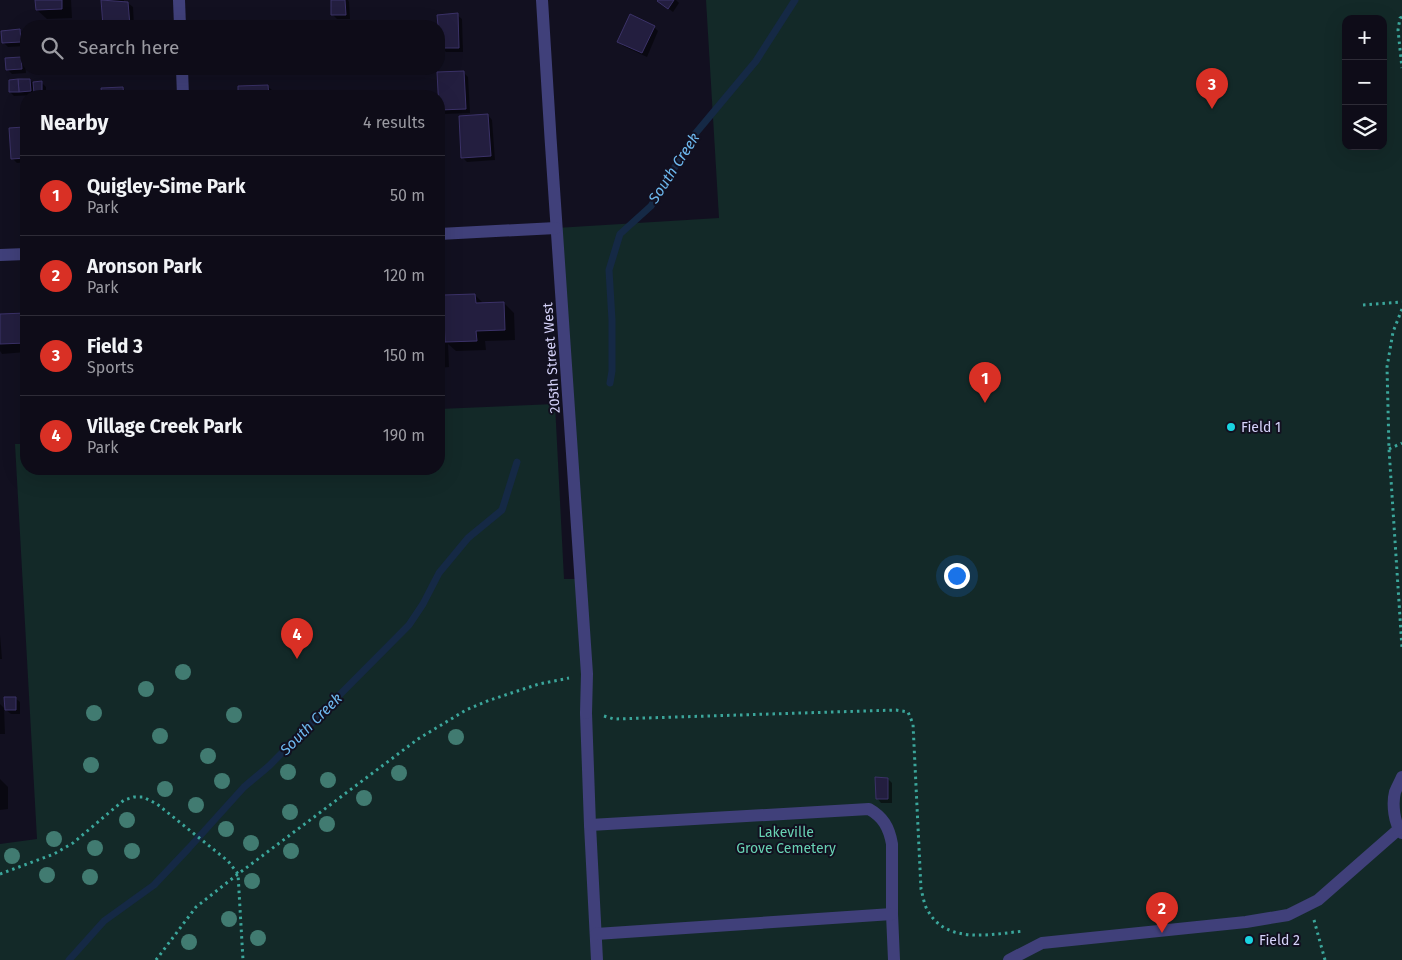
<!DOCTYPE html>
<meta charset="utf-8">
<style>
body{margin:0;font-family:"Fira Sans",sans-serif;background:#1c1a25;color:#f1f3f6}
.controls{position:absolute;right:15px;top:15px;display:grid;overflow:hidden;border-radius:10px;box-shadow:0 5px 20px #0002}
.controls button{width:45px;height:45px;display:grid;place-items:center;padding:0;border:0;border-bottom:1px solid #2e2c37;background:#0e0c18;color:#f1f3f6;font:25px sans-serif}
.you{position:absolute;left:956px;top:575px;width:18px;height:18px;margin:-12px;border:4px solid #fff;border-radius:50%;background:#1a73e8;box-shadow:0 0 0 8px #1a73e833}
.badge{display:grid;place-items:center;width:32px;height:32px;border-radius:50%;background:#d93025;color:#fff;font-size:16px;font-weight:700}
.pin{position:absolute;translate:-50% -41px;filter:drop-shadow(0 1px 2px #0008)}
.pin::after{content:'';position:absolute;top:26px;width:18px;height:15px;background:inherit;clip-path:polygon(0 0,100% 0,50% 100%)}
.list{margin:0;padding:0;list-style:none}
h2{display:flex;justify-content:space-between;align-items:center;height:65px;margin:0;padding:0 20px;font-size:21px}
h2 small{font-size:16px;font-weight:400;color:#9b9ba2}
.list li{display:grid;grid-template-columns:32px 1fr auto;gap:15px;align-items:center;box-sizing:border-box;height:80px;padding:0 20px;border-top:1px solid #2e2c37}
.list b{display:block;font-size:19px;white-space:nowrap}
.list p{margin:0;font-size:16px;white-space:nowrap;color:#9b9ba2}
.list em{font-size:16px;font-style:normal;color:#9b9ba2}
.icon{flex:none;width:28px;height:28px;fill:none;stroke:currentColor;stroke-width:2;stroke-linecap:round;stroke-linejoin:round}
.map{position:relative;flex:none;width:1402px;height:960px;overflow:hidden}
.search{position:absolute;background:#0e0c18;box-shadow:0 5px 20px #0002;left:20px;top:20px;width:425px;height:55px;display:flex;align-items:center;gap:12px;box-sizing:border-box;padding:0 18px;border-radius:20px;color:#9b9ba2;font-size:19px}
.panel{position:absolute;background:#0e0c18;box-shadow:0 5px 20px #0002;left:20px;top:90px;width:425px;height:385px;border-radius:20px}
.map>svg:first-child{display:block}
.green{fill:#132928;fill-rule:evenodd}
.shadow{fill:#0007}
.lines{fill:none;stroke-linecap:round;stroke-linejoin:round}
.stream{stroke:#152945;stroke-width:7}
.building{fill:#231e3f;stroke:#3b3268}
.path{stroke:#3ba69b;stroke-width:3;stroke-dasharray:2.5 4;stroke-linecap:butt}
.service{stroke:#40407a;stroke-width:12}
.minor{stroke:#40407a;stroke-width:12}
.tree{fill:#417b71}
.poi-dot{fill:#19d4e0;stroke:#121020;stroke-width:2}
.labels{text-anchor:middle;stroke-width:4;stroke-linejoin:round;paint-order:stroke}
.street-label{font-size:14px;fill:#d6d3fa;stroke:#121020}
.poi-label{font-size:14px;fill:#d6d3fa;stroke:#121020;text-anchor:start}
.park-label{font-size:14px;fill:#68d2b3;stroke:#121020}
.water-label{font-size:15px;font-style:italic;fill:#6db8ee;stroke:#121020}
</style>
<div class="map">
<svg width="1402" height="960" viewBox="0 0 1402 960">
<rect width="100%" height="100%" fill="#121020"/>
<path class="green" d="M706 0H1402V960H0V844L37 839 15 444H26V469H439V409L555 404 564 579H581L556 228 719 218ZM1346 19H1383V146H1346Z"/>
<g class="shadow">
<path d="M36 0H71L72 18 47 19 37 10Z"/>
<path d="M103 0H124V3H128L133 7 134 26H104Z"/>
<path d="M332 0H348L349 2 350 19H337L333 15Z"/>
<path d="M660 0H676L679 3 673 12 664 5Z"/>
<path d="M457 15 462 19 463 52H446L441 47Z"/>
<path d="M654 27 658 31 647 57 623 46 619 41Z"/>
<path d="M20 30 24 35 25 46 8 47 3 42Z"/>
<path d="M21 58 25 63 26 73 12 74 7 69Z"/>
<path d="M463 72 468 77 470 113 444 114 439 109Z"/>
<path d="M30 80 33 83 41 82 46 87V96H38L35 93V95L14 96 10 92Z"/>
<path d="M267 86 272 90V96H239V87Z"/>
<path d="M123 88 127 92 128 96H103V89Z"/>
<path d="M488 115 492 120 495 160 467 162 462 157Z"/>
<path d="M23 128 26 131V162L17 163 12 158Z"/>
<path d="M475 295 484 304 504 303 514 313 515 340 485 341 486 350 456 351 448 344 449 367 439 368V314L442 317V331L446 334Z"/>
<path d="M26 314V352L2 354 0 351V316Z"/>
<path d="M0 635 2 659H0Z"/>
<path d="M15 698 20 702V714H11L6 710Z"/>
<path d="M0 704 4 708 5 734H0Z"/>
<path d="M0 779 8 787V809L0 810Z"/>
<path d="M888 779 892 783V803H881L877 798Z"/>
</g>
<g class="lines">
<g class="stream">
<path d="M610 383 612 371V320L609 270 620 234 651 206 695 134 756 61 795 0"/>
<path d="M69 960 104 921 154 885 189 848 244 787 269 766 409 625 423 604 439 573 468 538 502 510 517 462"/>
</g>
</g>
<g class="building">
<path d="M35 0H62V9L36 10Z"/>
<path d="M101 0 128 2 130 26H103Z"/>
<path d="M331 0H345L346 15H331Z"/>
<path d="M658 0H674L668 9 657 1Z"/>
<path d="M458 13 459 48H440L437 15Z"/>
<path d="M630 14 655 26 642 53 617 42Z"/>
<path d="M20 29 21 42 2 43 1 31Z"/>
<path d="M21 57 22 69 6 70 5 58Z"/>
<path d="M464 71 466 109 439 110 437 72Z"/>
<path d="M18 79H30L31 91 19 92Z"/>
<path d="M18 79 19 92H9V80Z"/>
<path d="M42 81V94H34L33 82Z"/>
<path d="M268 85 269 96H238V86Z"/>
<path d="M123 87 124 96H102L101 88Z"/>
<path d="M488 114 491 156 461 158 459 116Z"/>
<path d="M24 127 26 158 11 159 9 128Z"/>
<path d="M475 294 476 303 504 302 505 330 476 331 477 341 445 342 443 295Z"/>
<path d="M26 313V343L0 344V314Z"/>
<path d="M4 697H16V710H5Z"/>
<path d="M875 777 888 778V799H876Z"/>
</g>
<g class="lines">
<g class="path">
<path d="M1402 17 1400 18 1398 30 1402 68"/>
<path d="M1363 305 1402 302"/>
<path d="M1402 309 1393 332 1387 367 1389 449 1402 648"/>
<path d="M1389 449 1402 443"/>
<path d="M604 716 614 719 896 710 908 712 913 724 921 889C923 896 924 905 928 911 947 945 992 934 1024 931"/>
<path d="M0 874 54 854 73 843 124 800 134 797H143L157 804 228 861 238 874 243 960"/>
<path d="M1314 920 1325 960"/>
<path d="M156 960 196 907 238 874 418 739 466 710 490 700 539 684 569 678"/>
</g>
<g class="service">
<path d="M586 713 590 825 597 960"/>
<path d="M1402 777C1400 782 1397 787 1395 792 1392 804 1394 824 1402 833"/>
<path d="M590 825 869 809C883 817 889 827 892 844V914L894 960"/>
<path d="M596 934 892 914"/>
<path d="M1009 960 1042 943 1246 922 1288 915 1318 900 1399 829"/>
</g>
<g class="minor">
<path d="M179 0 180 26"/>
<path d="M542 0C555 225 573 450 587 674L586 713"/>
<path d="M182 69 183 96"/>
<path d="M439 234 556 228"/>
<path d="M0 255 26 254"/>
</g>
</g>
<g class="tree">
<circle cx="183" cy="672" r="8"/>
<circle cx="146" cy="689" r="8"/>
<circle cx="94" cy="713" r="8"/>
<circle cx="234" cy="715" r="8"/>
<circle cx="160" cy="736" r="8"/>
<circle cx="456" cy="737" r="8"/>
<circle cx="208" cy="756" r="8"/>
<circle cx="91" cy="765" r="8"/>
<circle cx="288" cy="772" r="8"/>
<circle cx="399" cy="773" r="8"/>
<circle cx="328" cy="780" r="8"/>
<circle cx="222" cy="781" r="8"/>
<circle cx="165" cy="789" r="8"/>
<circle cx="364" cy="798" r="8"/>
<circle cx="196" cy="805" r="8"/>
<circle cx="290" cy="812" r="8"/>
<circle cx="127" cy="820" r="8"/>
<circle cx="327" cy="824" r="8"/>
<circle cx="226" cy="829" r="8"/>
<circle cx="54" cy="839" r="8"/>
<circle cx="251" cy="843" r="8"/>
<circle cx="95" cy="848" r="8"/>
<circle cx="132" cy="851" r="8"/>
<circle cx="291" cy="851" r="8"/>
<circle cx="12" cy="856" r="8"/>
<circle cx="47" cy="875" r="8"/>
<circle cx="90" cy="877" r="8"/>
<circle cx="252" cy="881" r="8"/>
<circle cx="229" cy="919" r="8"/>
<circle cx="258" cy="938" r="8"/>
<circle cx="189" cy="942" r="8"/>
</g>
<g class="poi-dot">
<circle cx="1231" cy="427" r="5"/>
<circle cx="1249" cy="940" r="5"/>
</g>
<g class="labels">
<g class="street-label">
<text transform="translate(551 358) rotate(-94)" y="5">205th Street West</text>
</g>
<g class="poi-label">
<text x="1241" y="432">Field 1</text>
<text x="1259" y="945">Field 2</text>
</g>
<g class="park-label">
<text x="786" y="837">Lakeville<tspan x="786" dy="16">Grove Cemetery</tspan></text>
</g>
<g class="water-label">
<text transform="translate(674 168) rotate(-57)" y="5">South Creek</text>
<text transform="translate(311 724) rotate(-45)" y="5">South Creek</text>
</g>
</g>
</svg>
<div class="controls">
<button>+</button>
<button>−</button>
<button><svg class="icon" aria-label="layers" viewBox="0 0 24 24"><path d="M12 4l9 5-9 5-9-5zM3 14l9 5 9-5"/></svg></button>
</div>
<div class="you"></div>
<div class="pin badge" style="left:985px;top:403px">1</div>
<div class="pin badge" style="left:1162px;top:933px">2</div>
<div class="pin badge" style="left:1212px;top:109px">3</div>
<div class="pin badge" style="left:297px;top:659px">4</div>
<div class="search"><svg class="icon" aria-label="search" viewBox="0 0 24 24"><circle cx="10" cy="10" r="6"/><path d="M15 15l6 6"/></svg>Search here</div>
<section class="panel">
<h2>Nearby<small>4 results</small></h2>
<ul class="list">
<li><span class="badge">1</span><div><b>Quigley-Sime Park</b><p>Park</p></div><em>50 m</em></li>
<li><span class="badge">2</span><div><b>Aronson Park</b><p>Park</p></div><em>120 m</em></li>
<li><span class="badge">3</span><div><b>Field 3</b><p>Sports</p></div><em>150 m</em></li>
<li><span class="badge">4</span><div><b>Village Creek Park</b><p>Park</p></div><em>190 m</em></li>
</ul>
</section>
</div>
